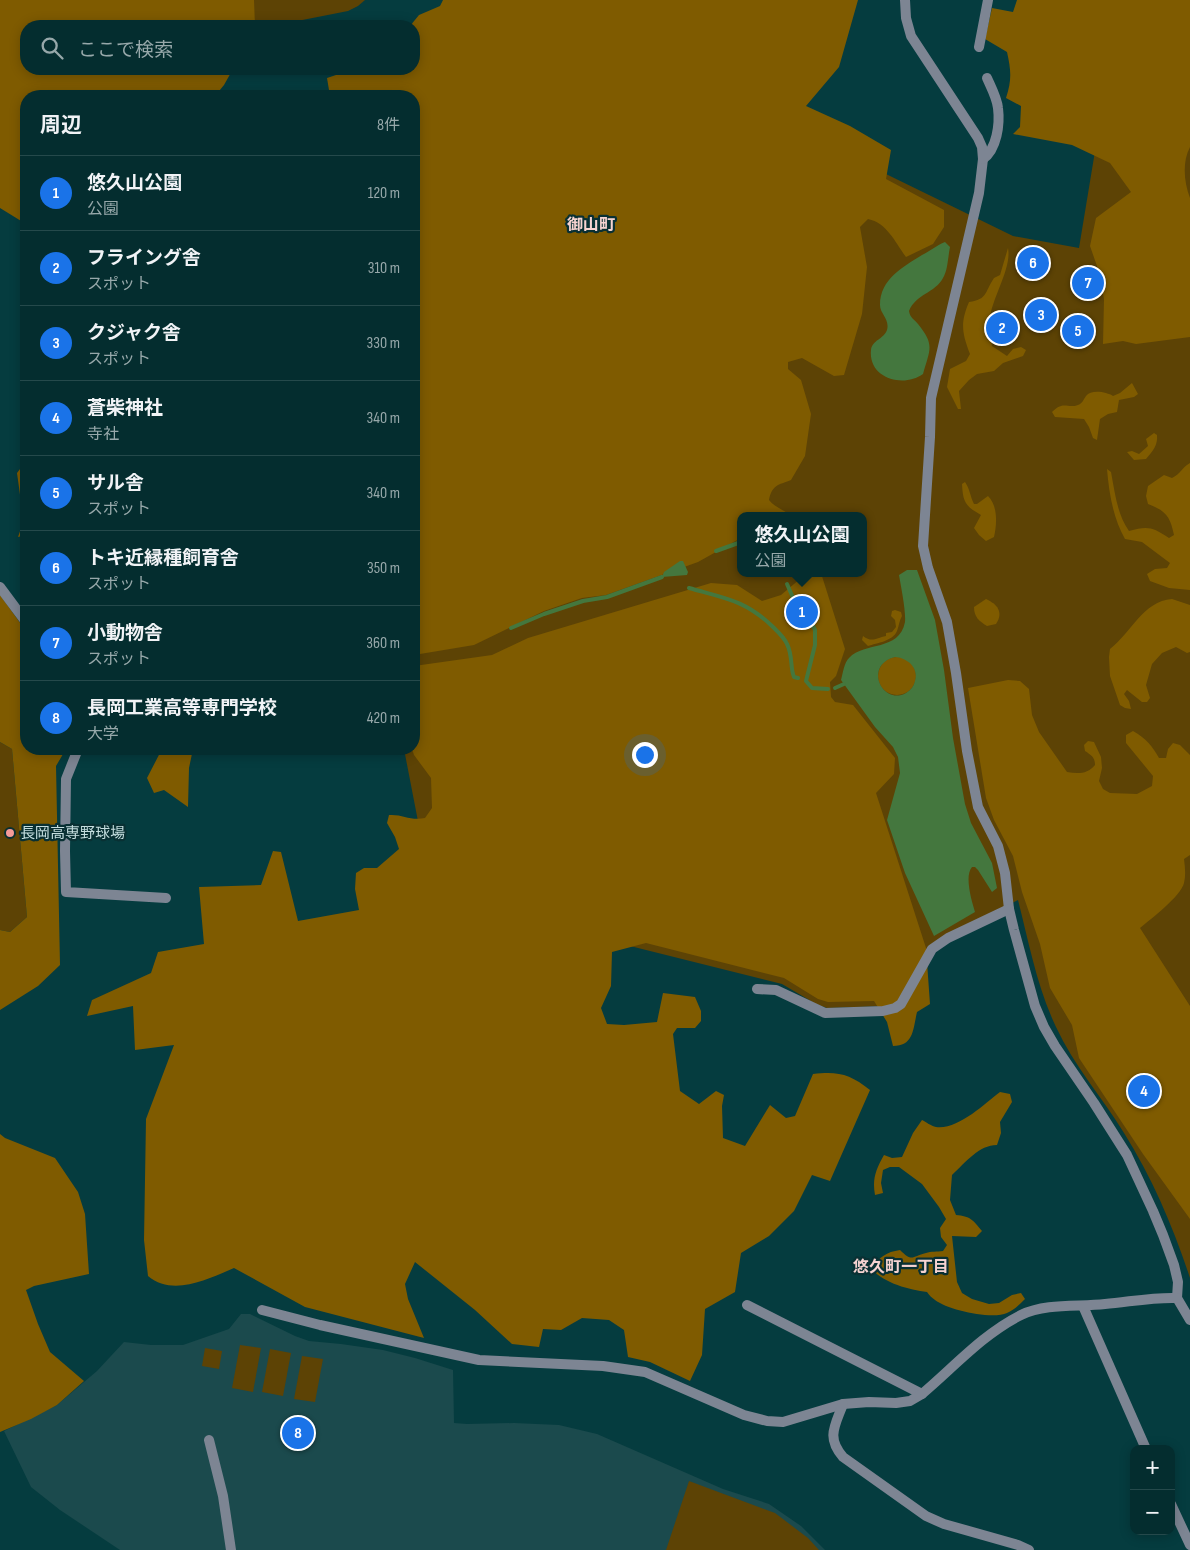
<!DOCTYPE html>
<html lang="ja">
<meta charset="utf-8">
<style>
body{margin:0;font-family:"Sofia Sans Condensed","Noto Sans JP",sans-serif;background:#12393b;color:#f1f3f6}
.controls{position:absolute;right:15px;bottom:15px;display:grid;overflow:hidden;border-radius:10px;box-shadow:0 2px 12px #0003}
.controls button{width:45px;height:45px;display:grid;place-items:center;padding:0;border:0;border-bottom:1px solid #25494b;background:#042d2f;color:#f1f3f6;font:25px sans-serif}
.you{position:absolute;left:644px;top:754px;width:18px;height:18px;margin:-12px;border:4px solid #fff;border-radius:50%;background:#1a73e8;box-shadow:0 0 0 8px #1a73e833}
.badge{display:grid;place-items:center;width:32px;height:32px;border-radius:50%;background:#1a73e8;color:#fff;font-size:16px;font-weight:700}
.pin{position:absolute;translate:-50% -50%;border:2px solid #fff;box-shadow:0 1px 5px #0006}
.popup{position:absolute;left:737px;top:512px;width:130px;height:65px;box-sizing:border-box;display:grid;place-content:center;border-radius:10px;background:#042d2f;filter:drop-shadow(0 1px 4px #0005);font-size:16px;white-space:nowrap;color:#97a8aa}
.popup b{font-size:19px;color:#f1f3f6}
.popup::after{content:'';position:absolute;left:50%;top:100%;margin-left:-10px;border:10px solid transparent;border-top-color:#042d2f}
.list{margin:0;padding:0;list-style:none}
h2{display:flex;justify-content:space-between;align-items:center;height:65px;margin:0;padding:0 20px;font-size:21px}
h2 small{font-size:16px;font-weight:400;color:#97a8aa}
.list li{display:grid;grid-template-columns:32px 1fr auto;gap:15px;align-items:center;box-sizing:border-box;height:75px;padding:0 20px;border-top:1px solid #25494b}
.list b{display:block;font-size:19px;white-space:nowrap}
.list p{margin:0;font-size:16px;white-space:nowrap;color:#97a8aa}
.list em{font-size:16px;font-style:normal;color:#97a8aa}
.icon{flex:none;width:28px;height:28px;fill:none;stroke:currentColor;stroke-width:2;stroke-linecap:round;stroke-linejoin:round}
.map{position:relative;flex:none;width:1190px;height:1550px;overflow:hidden}
.search{position:absolute;background:#042d2f;box-shadow:0 2px 12px #0003;left:20px;top:20px;width:400px;height:55px;display:flex;align-items:center;gap:12px;box-sizing:border-box;padding:0 18px;border-radius:20px;color:#97a8aa;font-size:19px}
.panel{position:absolute;background:#042d2f;box-shadow:0 2px 12px #0003;left:20px;top:90px;width:400px;height:665px;border-radius:20px}
.map>svg:first-child{display:block}
.built{fill:#1b4a4d}
.green{fill:#5d4305;fill-rule:evenodd}
.forest{fill:#7f5b00}
.water{fill:#44773e;fill-rule:evenodd}
.lines{fill:none;stroke-linecap:round;stroke-linejoin:round}
.stream{stroke:#44773e;stroke-width:4}
.minor{stroke:#7d8593;stroke-width:10}
.poi-dot{fill:#f59b99;stroke:#093033;stroke-width:2}
.labels{text-anchor:middle;stroke-width:4.5;stroke-linejoin:round;paint-order:stroke}
.poi-label{font-size:15px;fill:#c5dedf;stroke:#093033;text-anchor:start}
.neighbourhood-label{font-size:16px;font-weight:bold;fill:#f6d3d1;stroke:#093033}
</style>
<div class="map">
<svg width="1190" height="1550" viewBox="0 0 1190 1550">
<rect width="100%" height="100%" fill="#053c3f"/>
<path class="built" d="M241 1314H250L295 1336 309 1341 341 1344 383 1350 415 1358 453 1370 454 1423 467 1424 514 1423 559 1425 597 1434 723 1489 769 1504 801 1526 825 1550H120L60 1510 31 1487 4 1431 57 1405 97 1371 124 1342 151 1345H183L229 1329Z"/>
<g class="green">
<path d="M213 0H365L358 6 348 11 272 26H230Z"/>
<path d="M1190 0V1278C1174 1229 1152 1177 1124 1133 1102 1097 1074 1066 1056 1027 1037 987 1029 943 1018 900L942 938 885 1006 827 1008 816 1004 782 984 602 939 434 904 404 749H414V475L759 112 1013 236 1079 248 1098 133ZM741 516H863V573H741Z"/>
<path d="M0 742 12 749 27 917 10 932 0 930Z"/>
<path d="M240 1345 261 1348 253 1392 232 1388Z"/>
<path d="M205 1348 222 1351 219 1369 202 1366Z"/>
<path d="M270 1349 291 1353 283 1396 262 1392Z"/>
<path d="M302 1356 323 1359 315 1402 294 1399Z"/>
<path d="M689 1481 775 1513 808 1538 819 1550H666Z"/>
</g>
<g class="forest">
<path d="M0 0H254L255 26H26V69H233L224 85 215 96H26V224L0 208Z"/>
<path d="M443 0H858L839 67 806 106 850 126 891 150 886 179 944 210V227L933 244 906 257C895 242 887 223 868 219L860 227 867 267 862 314 844 375 834 376 802 358 788 362V369L801 380 811 414 805 456 791 480C778 485 772 485 769 500 774 507 783 509 791 516H741V538L698 562 606 595 582 598 544 611 474 645 414 655V96H330L327 78 354 69H414V26H410L419 15 440 6Z"/>
<path d="M1017 0H1190V147C1182 162 1184 182 1190 198V337L1136 344 1123 341 1103 344 1104 299 1098 269 1090 246 1096 218 1131 192 1110 163 1072 145 1013 134 1020 127 1021 106 1006 98C1012 80 1011 70 1007 52L985 39 992 8 1013 12Z"/>
<path d="M1008 248C1012 268 992 298 990 318 989 327 991 337 992 346L1007 356 1013 349 1021 347 1026 350 1023 356 1003 363 994 371 977 374 969 380 959 391 961 409H958L947 387 950 369 966 361 970 354C962 333 960 323 969 302 988 299 984 293 994 278L1000 275Z"/>
<path d="M1132 383 1138 394 1134 397 1119 400 1117 412 1108 414 1100 419 1097 440 1093 438 1089 427 1084 419 1055 417 1052 412C1064 400 1067 409 1078 405 1083 403 1083 400 1086 396 1091 389 1107 392 1113 396L1120 393Z"/>
<path d="M1154 433 1157 435C1158 445 1153 451 1146 459L1134 460 1127 452 1132 451 1139 454 1148 446 1146 439Z"/>
<path d="M26 461V535L18 537 26 514 21 502 17 473Z"/>
<path d="M1190 463V590L1169 588 1150 581 1147 574 1155 569 1167 568 1170 563 1142 542 1125 539C1113 518 1109 493 1107 469L1111 472C1115 493 1117 514 1129 531 1148 526 1152 527 1169 538L1174 535C1170 516 1166 511 1148 504L1146 496 1148 486 1164 475 1172 478C1181 474 1182 467 1190 463Z"/>
<path d="M965 482C970 489 970 496 974 504H977L988 496C998 506 997 524 994 537L986 541 979 535 974 528 981 515C965 506 963 502 962 484Z"/>
<path d="M807 573H821L845 649 836 676 830 682 831 697 835 702 853 705 895 758 894 774 876 793 926 948 930 1004 917 1012C913 1029 914 1046 893 1046L887 1022 874 1001 828 1002 818 999 784 978 646 943 612 952 611 986 601 1008 607 1024 624 1025 657 1022 663 993 695 997 701 1011V1021L695 1028H677L673 1034 680 1091 699 1104 716 1091 724 1095 722 1106 723 1138 745 1146 770 1105 786 1118 795 1116 813 1074C838 1071 850 1074 870 1090L830 1181 812 1175 794 1211 769 1236 741 1253 735 1292 705 1309 702 1355 690 1381 650 1362 628 1357 624 1330 609 1320 582 1318 561 1330 543 1329 539 1347 512 1344 475 1310 415 1262 405 1284 408 1299 424 1338 305 1307 234 1268C208 1279 173 1297 148 1276L144 1240 146 1119 174 1045 135 1050 133 1006 87 1016 92 1000 151 973 158 952 204 944 199 887 261 885 273 851 281 852 298 921 359 910 355 889 356 873 364 868H377L399 849 395 837 387 823 389 815C403 814 410 821 425 818L432 808 431 778 414 755 412 749H414V666L492 655 528 638 711 583 737 585 762 601 781 595Z"/>
<path d="M0 595 26 631V749H66L56 766 60 965 38 986 0 1010V930L10 932 27 917 12 749 0 742Z"/>
<path d="M986 599C997 604 1004 612 996 624L987 626C979 621 974 617 974 607Z"/>
<path d="M1172 599 1190 605V652L1187 653 1176 647 1162 653 1152 664 1146 685 1150 698 1147 702H1142L1127 690 1124 694 1129 701 1131 709 1125 708 1120 705 1110 676 1109 657 1110 649C1131 633 1143 601 1172 599Z"/>
<path d="M895 610 901 612 902 616C899 621 899 626 897 631 893 641 877 643 868 646L862 640 863 636C872 643 876 638 886 636V633L892 632 896 627 895 620 891 616 892 611Z"/>
<circle cx="897" cy="676" r="19"/>
<path d="M1008 680 1020 681 1029 689 1032 715 1039 732 1067 772C1078 774 1088 774 1095 765 1095 757 1091 755 1085 751L1084 745 1088 741 1094 742 1101 757 1102 768 1099 781 1103 789 1110 793 1137 794 1152 786 1153 776 1126 743V735L1133 731C1146 738 1153 747 1159 758H1166L1168 749 1173 743 1180 745 1190 755V855L1184 859C1185 867 1186 875 1184 883 1181 896 1151 919 1140 928L1190 1006V1219L1143 1154 1079 1058 1072 1025 1050 988 1040 944 1022 892 1013 856 994 820 986 798 968 688Z"/>
<path d="M162 749H193L189 768 188 807 164 790 154 793 147 778Z"/>
<path d="M1000 1092 1010 1094 1012 1102 1000 1122 1001 1133 997 1145C979 1145 966 1162 952 1175L950 1200 956 1215C970 1216 973 1220 982 1231L976 1237 952 1236 957 1282 962 1293 972 1299 989 1304 999 1303 1012 1295 1021 1293 1025 1299C1019 1305 1014 1310 1007 1313 992 1320 948 1310 935 1300 932 1298 929 1295 927 1292 909 1290 881 1282 871 1268 880 1257 886 1252 900 1250 913 1263 912 1256 926 1253 931 1251 937 1252 943 1251L947 1245 941 1237 940 1228 946 1219 939 1207 922 1184 899 1167H890L883 1170 881 1183 883 1193 875 1195C872 1179 876 1169 884 1155L892 1158 902 1157 913 1133 922 1120C926 1122 931 1126 936 1127 958 1130 984 1104 1000 1092Z"/>
<path d="M0 1134 5 1138 55 1158 78 1192 85 1214 89 1274 34 1286 26 1290 38 1324 50 1352 84 1381 57 1405 31 1419 0 1432Z"/>
</g>
<g class="water">
<path d="M945 242 950 247C948 256 948 270 943 278 935 293 916 294 909 311 910 318 914 319 918 324 935 345 930 349 923 374 904 388 868 379 871 350 872 340 884 339 887 330 890 319 880 314 880 305 880 279 903 267 922 255 930 251 937 245 945 242Z"/>
<path d="M680 561H683L688 572 687 575 662 577 664 572Z"/>
<path d="M907 570H917L935 620 944 670 953 738 965 804 971 823 992 863 997 888 992 892 978 870 975 867H972C964 876 972 902 975 912L934 936 905 873 887 820 900 773 898 757 893 747 875 727 841 680C843 673 844 663 849 658 865 641 899 652 905 622 906 611 901 587 899 575ZM895 657C907 658 919 667 915 681 914 686 911 690 906 693 882 706 863 665 895 657Z"/>
</g>
<g class="lines">
<g class="stream">
<path d="M716 551 741 542"/>
<path d="M778 573 780 575"/>
<path d="M787 584 794 600 811 622 815 630V645L806 681 812 688 828 689"/>
<path d="M689 588C724 598 745 600 772 626 777 631 784 637 787 644 793 656 790 668 794 677L798 678"/>
<path d="M511 628 544 614 583 601 607 597 662 577"/>
<path d="M835 688 844 684"/>
</g>
<g class="minor">
<path d="M905 0 906 18 911 36 978 138 982 147 983 159 979 193 931 398 930 437 923 546 928 568 947 622 956 673 967 751 978 807 998 846 1005 873 1009 909 1014 930 1035 1006 1044 1027 1055 1046 1094 1103 1127 1155 1153 1211 1163 1235 1174 1265 1178 1282 1177 1298 1190 1320"/>
<path d="M979 47 988 0"/>
<path d="M983 159C997 149 1000 124 998 108 997 98 991 87 987 78"/>
<path d="M0 587 26 622"/>
<path d="M78 749 66 779 65 851 66 892 166 898"/>
<path d="M757 989 776 990 825 1013 883 1011 895 1008 901 1004 932 949 948 938 1009 909"/>
<path d="M747 1305 922 1394"/>
<path d="M1083 1306 1146 1449"/>
<path d="M262 1310 320 1325 479 1360 603 1366 645 1372 744 1415 767 1421 783 1422 843 1404 869 1402 896 1403 910 1401 922 1394C954 1367 983 1334 1021 1315 1046 1303 1078 1307 1105 1304 1129 1302 1153 1297 1177 1298"/>
<path d="M843 1404C835 1426 826 1437 843 1457L926 1516 944 1524 1018 1545 1029 1550"/>
<path d="M209 1440 223 1496 231 1550"/>
<path d="M1171 1504 1190 1545"/>
</g>
</g>
<circle class="poi-dot" cx="10" cy="833" r="5"/>
<g class="labels">
<g class="poi-label">
<text x="20" y="838">長岡高専野球場</text>
</g>
<g class="neighbourhood-label">
<text x="591" y="230">御山町</text>
<text x="901" y="1272">悠久町一丁目</text>
</g>
</g>
</svg>
<div class="controls">
<button>+</button>
<button>−</button>
</div>
<div class="you"></div>
<div class="pin badge" style="left:802px;top:612px">1</div>
<div class="popup"><b>悠久山公園</b>公園</div>
<div class="pin badge" style="left:1002px;top:328px">2</div>
<div class="pin badge" style="left:1041px;top:315px">3</div>
<div class="pin badge" style="left:1144px;top:1091px">4</div>
<div class="pin badge" style="left:1078px;top:331px">5</div>
<div class="pin badge" style="left:1033px;top:263px">6</div>
<div class="pin badge" style="left:1088px;top:283px">7</div>
<div class="pin badge" style="left:298px;top:1433px">8</div>
<div class="search"><svg class="icon" aria-label="search" viewBox="0 0 24 24"><circle cx="10" cy="10" r="6"/><path d="M15 15l6 6"/></svg>ここで検索</div>
<section class="panel">
<h2>周辺<small>8件</small></h2>
<ul class="list">
<li><span class="badge">1</span><div><b>悠久山公園</b><p>公園</p></div><em>120 m</em></li>
<li><span class="badge">2</span><div><b>フライング舎</b><p>スポット</p></div><em>310 m</em></li>
<li><span class="badge">3</span><div><b>クジャク舎</b><p>スポット</p></div><em>330 m</em></li>
<li><span class="badge">4</span><div><b>蒼柴神社</b><p>寺社</p></div><em>340 m</em></li>
<li><span class="badge">5</span><div><b>サル舎</b><p>スポット</p></div><em>340 m</em></li>
<li><span class="badge">6</span><div><b>トキ近縁種飼育舎</b><p>スポット</p></div><em>350 m</em></li>
<li><span class="badge">7</span><div><b>小動物舎</b><p>スポット</p></div><em>360 m</em></li>
<li><span class="badge">8</span><div><b>長岡工業高等専門学校</b><p>大学</p></div><em>420 m</em></li>
</ul>
</section>
</div>
